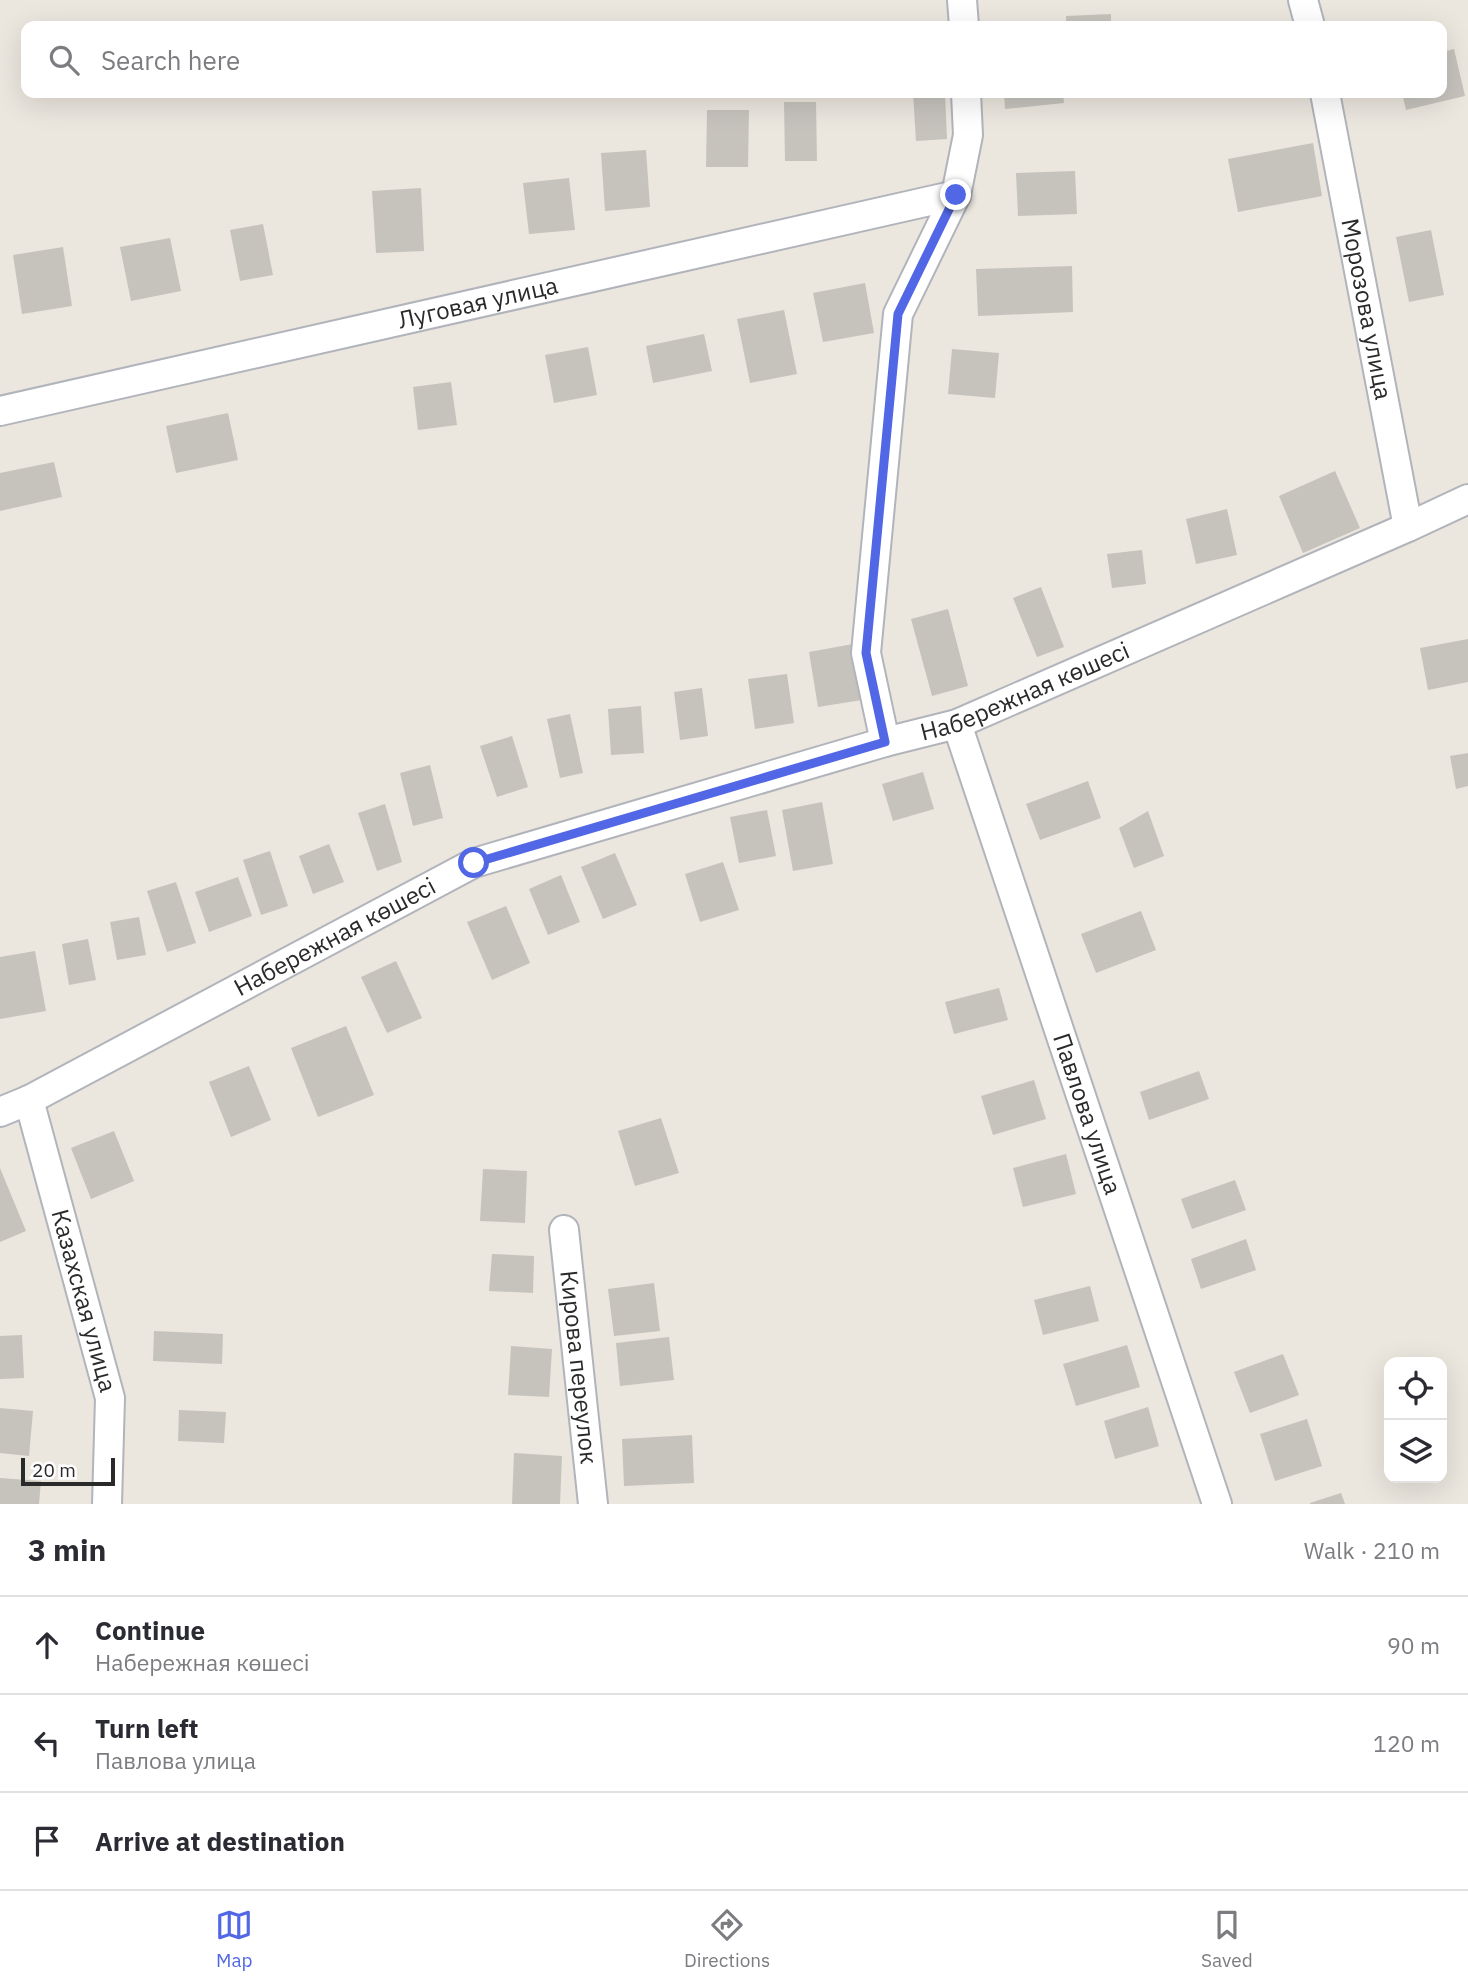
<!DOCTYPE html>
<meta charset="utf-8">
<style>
body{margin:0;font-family:"IBM Plex Sans",sans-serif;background:#f7f7f7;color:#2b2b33}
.controls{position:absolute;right:21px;bottom:21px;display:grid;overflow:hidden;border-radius:14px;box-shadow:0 7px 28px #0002}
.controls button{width:63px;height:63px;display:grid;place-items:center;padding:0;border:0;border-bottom:2px solid #e1e1e2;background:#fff;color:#2b2b33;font:35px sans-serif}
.scale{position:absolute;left:21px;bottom:18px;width:94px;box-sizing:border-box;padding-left:7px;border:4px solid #2a2a2a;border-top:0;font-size:19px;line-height:24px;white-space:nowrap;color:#2a2a2a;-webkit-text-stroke:5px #fff;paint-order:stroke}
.stop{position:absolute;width:21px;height:21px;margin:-16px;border:5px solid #5167e5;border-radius:50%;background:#fff}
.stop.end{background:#5167e5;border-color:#fff;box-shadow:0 2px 7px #0008}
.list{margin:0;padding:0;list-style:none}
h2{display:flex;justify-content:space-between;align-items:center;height:91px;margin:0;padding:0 28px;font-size:30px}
h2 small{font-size:23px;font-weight:400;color:#7c7c81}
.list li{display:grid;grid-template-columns:46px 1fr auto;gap:21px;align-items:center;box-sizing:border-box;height:98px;padding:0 28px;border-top:2px solid #e1e1e2}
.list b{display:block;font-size:26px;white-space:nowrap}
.list p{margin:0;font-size:23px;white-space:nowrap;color:#7c7c81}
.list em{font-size:23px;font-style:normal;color:#7c7c81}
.icon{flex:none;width:38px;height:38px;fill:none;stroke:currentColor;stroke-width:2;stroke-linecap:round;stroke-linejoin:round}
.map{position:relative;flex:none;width:1468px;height:1504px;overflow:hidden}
.search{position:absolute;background:#fff;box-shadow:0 7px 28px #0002;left:21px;right:21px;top:21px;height:77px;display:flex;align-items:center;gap:18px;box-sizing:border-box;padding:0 24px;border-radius:14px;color:#7c7c81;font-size:26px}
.sheet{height:385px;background:#fff}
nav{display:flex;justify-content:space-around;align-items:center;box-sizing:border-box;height:98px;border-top:2px solid #e1e1e2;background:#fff;font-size:19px;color:#7c7c81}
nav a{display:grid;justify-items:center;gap:4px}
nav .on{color:#5167e5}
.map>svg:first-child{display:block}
.building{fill:#c6c3bd}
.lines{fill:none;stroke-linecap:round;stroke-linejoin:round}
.street-casing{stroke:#b2b4bc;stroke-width:32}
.street{stroke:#fff;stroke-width:28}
.route{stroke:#5167e5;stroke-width:9}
.labels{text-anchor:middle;stroke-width:6;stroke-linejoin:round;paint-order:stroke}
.street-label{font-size:24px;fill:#2a2a2a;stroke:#fff}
</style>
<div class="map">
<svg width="1468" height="1504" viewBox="0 0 1468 1504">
<rect width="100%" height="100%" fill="#ebe6de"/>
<g class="building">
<path d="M1111 14V26H1066V16Z"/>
<path d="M1454 49 1465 96 1406 110 1402 93H1442V52Z"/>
<path d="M913 93H945L947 139 916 141Z"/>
<path d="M1004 93H1063L1064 103 1005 109Z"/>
<path d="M784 102H816L817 161H785Z"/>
<path d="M707 110H749L748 167H706Z"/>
<path d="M1313 143 1322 196 1238 212 1228 159Z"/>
<path d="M646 150 650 207 605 211 601 153Z"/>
<path d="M1075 171 1077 214 1018 216 1016 173Z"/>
<path d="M569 178 575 230 529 234 523 183Z"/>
<path d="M421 188 424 251 376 253 372 191Z"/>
<path d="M263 224 273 275 240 281 230 230Z"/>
<path d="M1431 230 1444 295 1409 302 1396 237Z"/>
<path d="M170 238 181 291 131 301 120 247Z"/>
<path d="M63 247 72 306 22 314 13 255Z"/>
<path d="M1072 266 1073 312 978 316 976 269Z"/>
<path d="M865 283 874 333 823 342 813 293Z"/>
<path d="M784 310 797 374 750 383 737 319Z"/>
<path d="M704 334 712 371 653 383 646 346Z"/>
<path d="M588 347 597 395 554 403 545 355Z"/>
<path d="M952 349 999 353 995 398 948 394Z"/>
<path d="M451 382 457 425 418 430 413 387Z"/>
<path d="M228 413 238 460 176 473 166 426Z"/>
<path d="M54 462 62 497 0 511V473Z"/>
<path d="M1335 471 1360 528 1303 553 1279 496Z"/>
<path d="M1227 509 1237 555 1196 564 1186 519Z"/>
<path d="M1142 550 1146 584 1112 588 1107 554Z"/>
<path d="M1041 587 1064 647 1037 657 1013 598Z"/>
<path d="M948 609 968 686 932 696 911 619Z"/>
<path d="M1468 639V682L1428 690 1420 648Z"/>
<path d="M853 644 862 700 818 707 809 652Z"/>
<path d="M787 674 794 723 755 729 748 679Z"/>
<path d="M702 688 708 736 680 740 674 692Z"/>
<path d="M641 706 644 753 611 755 608 709Z"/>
<path d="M570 714 583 773 560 778 547 719Z"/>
<path d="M512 736 528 787 497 797 480 746Z"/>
<path d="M1468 753V786L1456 789 1450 756Z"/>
<path d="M430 765 443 818 413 826 400 773Z"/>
<path d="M923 772 934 809 893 821 882 784Z"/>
<path d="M1088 781 1101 818 1040 840 1026 804Z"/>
<path d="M822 802 833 864 793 871 782 810Z"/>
<path d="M385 804 402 862 377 871 358 813Z"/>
<path d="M767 810 776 856 739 863 730 817Z"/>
<path d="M1148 811 1164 856 1134 868 1119 828Z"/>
<path d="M329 844 344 882 313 894 299 856Z"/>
<path d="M270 851 288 906 261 915 243 860Z"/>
<path d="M615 853 637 905 603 919 581 867Z"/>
<path d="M723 862 739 910 700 922 685 874Z"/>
<path d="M561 875 580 922 548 935 529 889Z"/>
<path d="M238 877 252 916 209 932 195 892Z"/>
<path d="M176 882 196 943 167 952 147 891Z"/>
<path d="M506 906 530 963 492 980 467 922Z"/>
<path d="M1141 911 1156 950 1096 973 1081 934Z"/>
<path d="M139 917 146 955 117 960 110 922Z"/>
<path d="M88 939 96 980 69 985 62 944Z"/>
<path d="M35 951 46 1011 0 1019V957Z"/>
<path d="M396 961 422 1018 387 1033 361 977Z"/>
<path d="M999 988 1008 1020 954 1034 945 1002Z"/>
<path d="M346 1026 374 1095 318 1117 291 1048Z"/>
<path d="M249 1066 271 1120 231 1137 209 1082Z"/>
<path d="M1199 1071 1209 1099 1149 1120 1140 1092Z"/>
<path d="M1034 1080 1046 1119 993 1135 981 1096Z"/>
<path d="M661 1118 679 1173 635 1186 618 1131Z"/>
<path d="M114 1131 134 1181 91 1199 71 1148Z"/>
<path d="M1066 1154 1076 1194 1023 1207 1013 1168Z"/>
<path d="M0 1168 26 1231 0 1242Z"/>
<path d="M483 1169 527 1171 525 1223 480 1221Z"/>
<path d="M1235 1180 1246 1210 1192 1229 1181 1199Z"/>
<path d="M1246 1239 1256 1270 1201 1289 1191 1259Z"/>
<path d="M492 1254 534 1256 533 1293 489 1291Z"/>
<path d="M654 1283 660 1331 614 1336 608 1289Z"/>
<path d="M1090 1286 1099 1321 1043 1335 1034 1300Z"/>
<path d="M154 1331 223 1334 222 1364 153 1361Z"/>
<path d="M22 1335 24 1378 0 1379V1336Z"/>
<path d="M669 1337 674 1380 620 1386 616 1343Z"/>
<path d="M1127 1345 1140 1387 1076 1406 1063 1364Z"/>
<path d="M511 1346 552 1349 549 1397 508 1395Z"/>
<path d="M1283 1354 1299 1395 1250 1413 1234 1372Z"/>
<path d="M1148 1407 1159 1446 1115 1459 1104 1421Z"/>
<path d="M0 1408 33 1411 29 1456 0 1453Z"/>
<path d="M179 1410 226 1412 224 1443 178 1441Z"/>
<path d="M1307 1419 1322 1466 1275 1481 1260 1434Z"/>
<path d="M692 1435 694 1483 624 1486 622 1439Z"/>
<path d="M514 1453 562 1456 560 1504H512Z"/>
<path d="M0 1478 41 1481 39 1504H0Z"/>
<path d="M1341 1493 1345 1504H1310V1503Z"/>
</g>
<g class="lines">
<g class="street-casing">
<g id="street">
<path d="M962 0 964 26"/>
<path d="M1303 0 1310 26"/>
<path id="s1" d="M1325 93 1408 527"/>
<path id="s2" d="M0 411 956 195"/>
<path id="s3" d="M957 724 1217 1504"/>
<path d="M885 742 866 653 898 314 956 195 968 135 966 93"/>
<path id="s4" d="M29 1100 110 1398 107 1504"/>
<path id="s5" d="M0 1112 29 1100 474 863 885 742 957 724 1408 527 1468 499"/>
<path id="s6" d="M564 1230 593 1504"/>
</g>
</g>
<use href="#street" class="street"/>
</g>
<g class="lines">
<path class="route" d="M474 863 885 742 866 653 898 314 956 195"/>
</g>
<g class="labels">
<g class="street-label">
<text dy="8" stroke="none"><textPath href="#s2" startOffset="490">Луговая улица</textPath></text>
<text dy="8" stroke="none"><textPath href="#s1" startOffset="220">Морозова улица</textPath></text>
<text dy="8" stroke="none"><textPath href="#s5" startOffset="1113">Набережная көшесі</textPath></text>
<text dy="8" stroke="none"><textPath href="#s5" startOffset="378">Набережная көшесі</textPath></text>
<text dy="8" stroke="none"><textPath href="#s3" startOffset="411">Павлова улица</textPath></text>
<text dy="8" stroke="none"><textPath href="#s4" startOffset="208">Казахская улица</textPath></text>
<text dy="8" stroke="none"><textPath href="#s6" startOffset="138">Кирова переулок</textPath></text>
</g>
</g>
</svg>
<div class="controls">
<button><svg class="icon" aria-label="locate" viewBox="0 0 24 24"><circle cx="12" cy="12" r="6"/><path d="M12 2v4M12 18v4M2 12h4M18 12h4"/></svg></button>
<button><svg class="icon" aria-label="layers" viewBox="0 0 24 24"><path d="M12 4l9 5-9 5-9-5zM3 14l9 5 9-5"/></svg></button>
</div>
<div class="scale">20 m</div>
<div class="stop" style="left:474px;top:863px"></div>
<div class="stop end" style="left:956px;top:195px"></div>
<div class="search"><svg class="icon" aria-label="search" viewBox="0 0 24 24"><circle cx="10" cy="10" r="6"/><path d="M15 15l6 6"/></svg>Search here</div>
</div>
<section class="sheet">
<h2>3 min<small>Walk · 210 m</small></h2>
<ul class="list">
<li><svg class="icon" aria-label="ahead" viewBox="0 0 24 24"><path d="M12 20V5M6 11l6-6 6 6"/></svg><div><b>Continue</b><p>Набережная көшесі</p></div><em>90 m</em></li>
<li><svg class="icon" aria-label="left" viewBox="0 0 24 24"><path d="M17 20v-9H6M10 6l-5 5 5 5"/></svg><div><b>Turn left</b><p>Павлова улица</p></div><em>120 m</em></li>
<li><svg class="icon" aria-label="arrive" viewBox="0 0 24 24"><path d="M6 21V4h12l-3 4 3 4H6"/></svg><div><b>Arrive at destination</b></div></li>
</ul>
</section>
<nav>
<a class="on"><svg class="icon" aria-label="map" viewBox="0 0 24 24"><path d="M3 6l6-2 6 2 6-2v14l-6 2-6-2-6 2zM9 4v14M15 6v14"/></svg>Map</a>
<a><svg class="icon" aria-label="directions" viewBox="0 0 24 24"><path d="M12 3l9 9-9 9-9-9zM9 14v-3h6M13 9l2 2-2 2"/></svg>Directions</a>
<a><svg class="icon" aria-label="saved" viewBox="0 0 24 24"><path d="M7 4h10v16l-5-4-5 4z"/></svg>Saved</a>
</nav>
